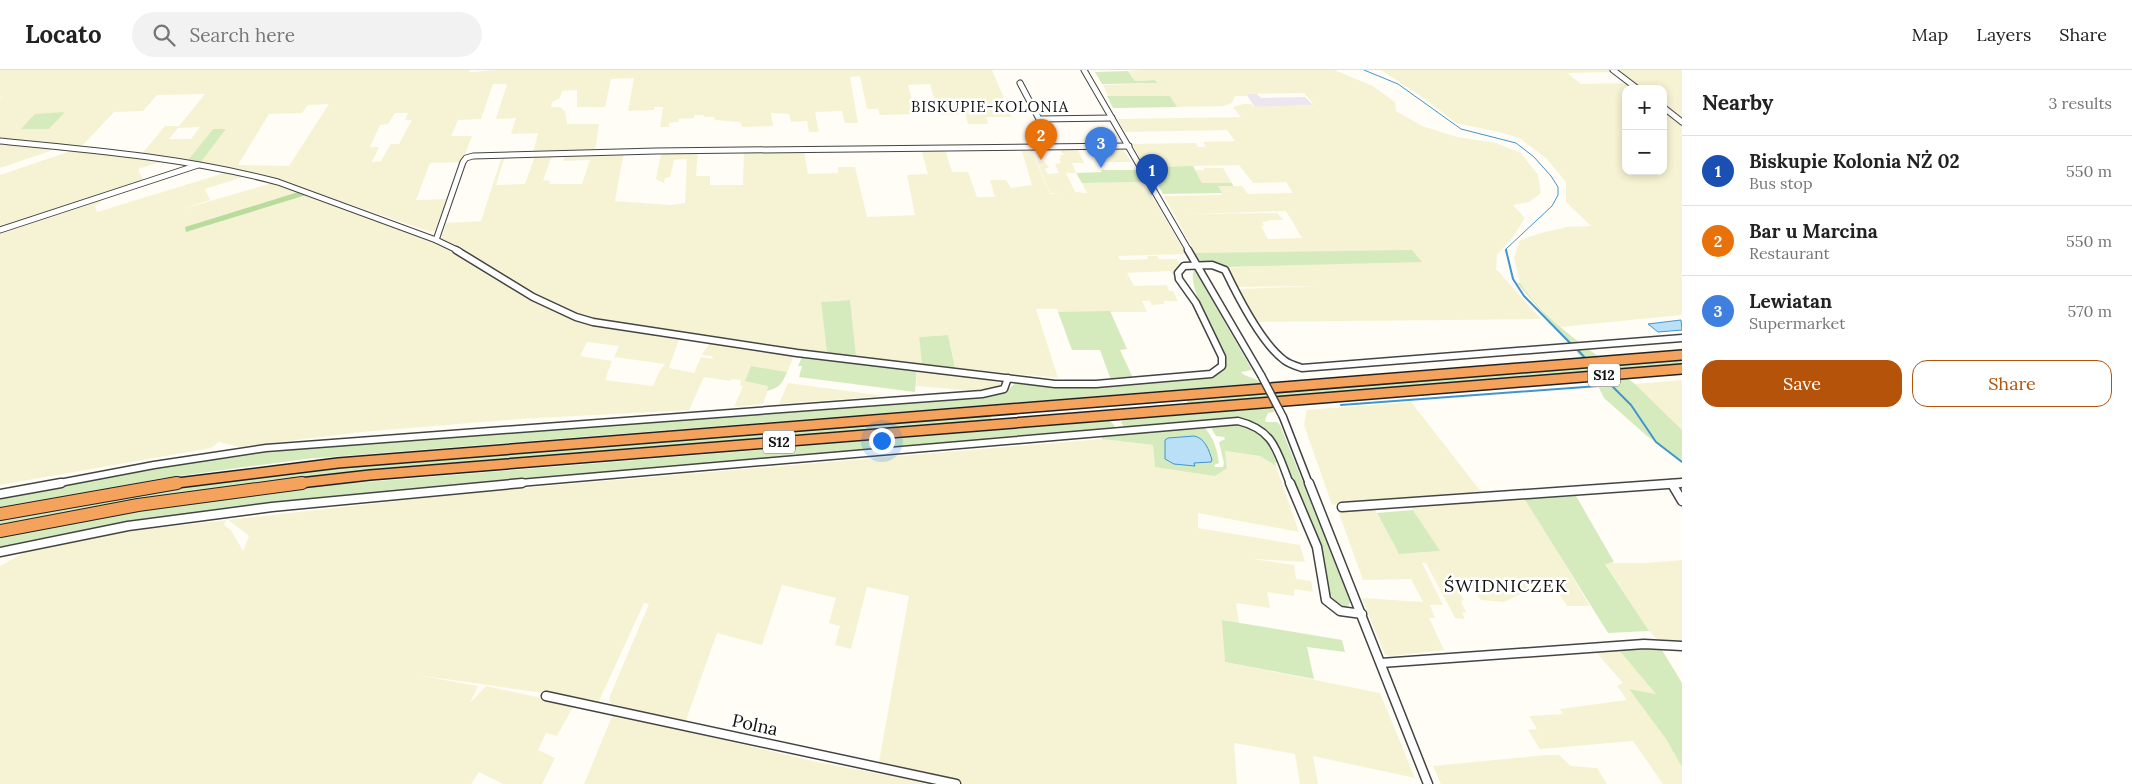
<!DOCTYPE html>
<meta charset="utf-8">
<style>
body{margin:0;font-family:Lora,serif;background:#f2f2f2;color:#222}
.controls{position:absolute;right:15px;top:15px;display:grid;overflow:hidden;border-radius:10px;box-shadow:0 2px 8px #0003}
.controls button{width:45px;height:45px;display:grid;place-items:center;padding:0;border:0;border-bottom:1px solid #e0e0e0;background:#fff;color:#222;font:25px sans-serif}
.you{position:absolute;left:881px;top:370px;width:18px;height:18px;margin:-12px;border:4px solid #fff;border-radius:50%;background:#1a73e8;box-shadow:0 0 0 8px #1a73e833}
.badge{display:grid;place-items:center;width:32px;height:32px;border-radius:50%;background:#b45309;color:#fff;font-size:16px;font-weight:700}
.pin{position:absolute;translate:-50% -41px;filter:drop-shadow(0 1px 2px #0008)}
.pin::after{content:'';position:absolute;top:26px;width:18px;height:15px;background:inherit;clip-path:polygon(0 0,100% 0,50% 100%)}
.list{margin:0;padding:0;list-style:none}
h2{display:flex;justify-content:space-between;align-items:center;height:65px;margin:0;padding:0 20px;font-size:21px}
h2 small{font-size:16px;font-weight:400;color:#767676}
.list li{display:grid;grid-template-columns:32px 1fr auto;gap:15px;align-items:center;box-sizing:border-box;height:70px;padding:0 20px;border-top:1px solid #e0e0e0}
.list b{display:block;font-size:19px;white-space:nowrap}
.list p{margin:0;font-size:16px;white-space:nowrap;color:#767676}
.list em{font-size:16px;font-style:normal;color:#767676}
.actions{display:flex;gap:10px;padding:15px 20px}
.actions a{flex:1;padding:11px 0;border:1px solid #b45309;border-radius:15px;text-align:center;font-size:18px;color:#b45309}
.actions .main{background:#b45309;color:#fff}
.icon{flex:none;width:28px;height:28px;fill:none;stroke:currentColor;stroke-width:2;stroke-linecap:round;stroke-linejoin:round}
.map{position:relative;flex:none;width:1682px;height:714px;overflow:hidden}
header{display:flex;align-items:center;gap:30px;box-sizing:border-box;height:70px;padding:0 25px;background:#fff;border-bottom:1px solid #e0e0e0}
header strong{font-size:24px}
nav{display:flex;gap:28px;margin-inline-start:auto;font-size:18px}
.search{width:350px;height:45px;background:#f2f2f2;display:flex;align-items:center;gap:12px;box-sizing:border-box;padding:0 18px;border-radius:28px;color:#767676;font-size:19px}
main{display:flex}
aside{flex:1;background:#fff}
.map>svg:first-child{display:block}
.industrial{fill:#eee6ef}
.farmland{fill:#f6f3d4;fill-rule:evenodd}
.green{fill:#d5ebbd}
.forest{fill:#b9dc9c}
.water{fill:#b9e0f7;stroke:#3f96cf}
.lines{fill:none;stroke-linecap:round;stroke-linejoin:round}
.stream-far1{stroke:#3f96cf;stroke-width:1}
.stream{stroke:#3f96cf;stroke-width:2}
.minor-far2-casing{stroke:#444;stroke-width:7}
.minor-far1-casing{stroke:#444;stroke-width:9}
.minor-casing{stroke:#444;stroke-width:11}
.highway-far1-casing{stroke:#222;stroke-width:12}
.highway-casing{stroke:#222;stroke-width:14}
.minor-far2{stroke:#fff;stroke-width:5}
.minor-far1{stroke:#fff;stroke-width:6}
.minor{stroke:#fff;stroke-width:8}
.highway-far1{stroke:#f5a25d;stroke-width:9}
.highway{stroke:#f5a25d;stroke-width:12}
.minor-bridge-casing{stroke:#444;stroke-width:9;stroke-linecap:butt}
.minor-bridge{stroke:#fff;stroke-width:6}
.labels{text-anchor:middle;stroke-width:5;stroke-linejoin:round;paint-order:stroke}
.shield{fill:#fff;stroke:#585858;stroke-width:1}
.shield-label{font-size:14px;font-weight:bold;fill:#111}
.far-quarter-label{font-size:15px;letter-spacing:1px;fill:#111;stroke:#fff}
.quarter-label{font-size:18px;letter-spacing:1px;fill:#111;stroke:#fff}
.near-street-label{font-size:18px;fill:#111;stroke:#fff}
</style>
<header>
<strong>Locato</strong>
<div class="search"><svg class="icon" aria-label="search" viewBox="0 0 24 24"><circle cx="10" cy="10" r="6"/><path d="M15 15l6 6"/></svg>Search here</div>
<nav><a>Map</a><a>Layers</a><a>Share</a></nav>
</header>
<main>
<div class="map">
<svg width="1682" height="714" viewBox="0 0 1682 714">
<rect width="100%" height="100%" fill="#fffdf5"/>
<path class="industrial" d="M1246 24H1257L1261 28 1305 27 1313 35 1255 37Z"/>
<g class="farmland">
<path d="M0 0H470L469 2 498 0H992L1012 47H986L988 54H968L965 44 939 45 930 14 908 15 916 44 880 45 878 39H867L860 6 850 7 858 53H845L842 41 815 42 819 62H809L807 51 791 52 789 44 771 43 773 56 742 57 740 52 715 50 714 47H704V45H694V48L679 49 678 52 669 53V57H660L663 37H654V40L628 41 634 8 611 9 605 37H577V20L562 21 560 28 552 32 551 37H560L565 41 567 54H599L595 81 533 83 538 63 511 64 516 48 496 49 507 14H493L481 49 458 50 451 66H472L462 92 430 93 416 130 449 129 438 159 431 162 275 109 201 92 226 59H213L188 90 141 85 165 56H179L205 24 157 25 143 41 114 42 80 78 0 70V29L3 26 0 28ZM329 34 289 96 238 95 269 44 302 43 308 35ZM395 43H408L405 50H412L399 74H391L381 91 372 92 379 77H370L380 55 388 54ZM200 57 191 69H169L178 58Z"/>
<path d="M1142 0H1334L1373 16 1395 32 1396 41 1422 56 1457 67 1496 73 1521 83 1538 105 1541 123 1529 132 1513 135 1525 148 1513 167 1497 185 1496 199 1541 249 1257 252 1238 219 1321 216 1237 217 1226 198 1263 196 1223 197 1199 190 1164 126 1222 125 1218 116H1242L1248 124 1293 123 1286 112 1253 113 1239 95 1145 97 1132 74 1196 73 1198 77H1206L1203 72 1235 71 1227 60 1125 62 1117 49 1241 47 1233 37 1244 34H1251L1254 37 1314 35 1304 23 1246 24 1247 26H1235L1232 33 1224 36 1177 37 1170 26H1108L1103 15 1157 13 1155 10 1135 11 1129 1ZM1286 141 1302 168 1268 169 1261 156H1264L1262 152 1269 151V150H1284L1277 143 1184 144Z"/>
<path d="M1381 0H1611L1614 2 1567 3 1581 14 1628 13 1636 19H1626V101H1663V40L1682 54V245L1560 257 1530 227 1520 213 1514 188 1520 170 1541 163 1567 157 1591 156 1566 132V112L1547 89 1521 69 1503 63 1456 53 1425 29Z"/>
<path d="M1616 0H1682V51L1663 37V19H1640Z"/>
<path d="M0 74 53 80 0 98Z"/>
<path d="M1121 77 1132 92H1096L1090 78Z"/>
<path d="M1058 78H1077L1084 93H1072L1076 103H1066L1075 122 1087 123 1082 113 1144 112 1186 184 1118 186 1120 190 1148 189 1147 186H1157L1159 189H1177L1179 193 1185 192 1184 204H1172L1170 201 1127 203 1134 216 1167 215 1169 221H1173L1178 231H1163L1165 234 1152 235 1150 231H1142L1141 229 1147 242H1058V239H1036L1058 308 955 298 948 265 919 267 922 295 856 286 849 230 821 232 827 283 711 268 581 247 545 231 441 169 446 153 481 151 502 86H505L496 115 525 114 535 86H552L543 110 550 111 549 114H582L590 90 563 91 566 84 624 82 615 131 671 135 685 133 687 89 674 90 670 107 665 108 664 113 656 109 661 83 698 82 696 106H710V115H743L744 81H804L808 104 838 103V97H855L867 147 915 145 907 105 928 104 921 79H945L952 102H968L977 127H995L990 110H1006L1011 118 1032 115 1022 81H1032L1050 124H1059L1050 123 1037 91H1044L1049 97 1045 99 1048 104 1059 103 1055 94 1061 93 1059 88H1061L1060 85H1064Z"/>
<path d="M71 81 163 91 138 99 145 113 114 122 95 136 97 142 228 102 246 106 205 119 210 130 179 140 272 113 298 122 185 157 306 125 441 173 527 226 599 254 679 269 669 298 694 303 701 287 713 289 712 286 702 285 710 272 795 284 787 302 751 296 769 316 763 334 734 337 743 316H740L741 310 731 309 730 311 704 307 689 340 519 349 361 362 239 377 219 372 211 378 0 415V105ZM587 272 619 276 614 287 665 294 660 300 653 316 605 310 612 291 580 286Z"/>
<path d="M1204 98H1223L1232 113H1202L1195 100H1204Z"/>
<path d="M917 299 1000 309 1002 315 1000 318 987 322 916 316Z"/>
<path d="M1682 310V360L1635 314Z"/>
<path d="M788 313 885 326 779 334Z"/>
<path d="M1411 332 1482 423 1332 435 1304 355 1307 340Z"/>
<path d="M1102 369 1153 375 1155 397 1227 398 1225 381 1260 386 1276 396 1299 462 1198 443V458L1300 475 1305 492 1253 489 1294 495 1296 509 1311 511 1313 522 1294 519V526L1267 522 1270 538 1236 533 1239 553 1223 550 1225 592 1380 623 1415 708 1313 686 1318 714H1300L1295 684 1234 673 1237 714H959L878 697 909 526 867 517 851 579 835 575 840 556 829 553 836 528 782 515 762 575 717 563 685 653 612 637 609 628 649 534 644 533 599 631 417 605 478 616 470 633 486 616 574 635 557 666 546 663 538 680 555 688 542 714H503L479 702 471 714H0V496L29 480 130 461 476 422ZM227 449 249 466 243 481 231 460 224 455Z"/>
<path d="M1524 427 1590 536H1567L1559 524 1566 523 1525 522 1504 532 1481 530 1466 509 1452 508 1464 530 1461 531 1466 542 1462 543 1465 549 1455 548 1426 493H1422L1443 535H1430L1435 548H1429L1444 580 1390 586 1385 585 1362 528 1423 532 1411 509 1363 510 1338 441 1374 438 1399 484 1439 481 1411 436Z"/>
<path d="M1682 490V574L1657 569 1649 561 1605 493H1645Z"/>
<path d="M1619 580 1657 624 1630 620 1666 669 1682 697V714H1663L1633 671 1540 679 1528 660 1537 659 1529 646 1563 644 1560 639 1627 630 1617 616 1623 613 1596 582Z"/>
<path d="M613 644 817 692 934 714H584Z"/>
<path d="M1546 685H1559L1571 696 1597 698 1607 714H1441L1433 696Z"/>
</g>
<g class="green">
<path d="M1128 1 1135 11 1155 10 1157 13 1102 14 1095 2Z"/>
<path d="M1107 26H1170L1177 37 1113 38Z"/>
<path d="M65 42 49 59H21L35 44Z"/>
<path d="M213 59H226L201 92 188 90Z"/>
<path d="M1193 96 1202 113H1232L1233 116H1218L1222 123 1163 124 1148 97Z"/>
<path d="M1101 100H1136L1141 112 1082 113 1076 103 1102 102Z"/>
<path d="M1412 180 1422 192 1223 197 1199 190 1195 183Z"/>
<path d="M1194 199 1252 300 1241 302C1246 308 1256 307 1260 313L305 389 157 409 0 442V426L232 385 317 376 989 326 1004 323 1017 312 1094 318 1206 308C1218 305 1226 301 1225 288 1218 268 1186 218 1194 199Z"/>
<path d="M1517 213H1520C1543 247 1576 270 1609 294L1682 288V296L1619 302 1635 314 1682 360V391L1647 366 1604 328 1592 304 1189 336 1185 328 1585 292Z"/>
<path d="M850 230 856 286 827 283 821 232Z"/>
<path d="M1110 241 1127 279 1120 280 1133 308 1111 310 1100 280H1072L1058 242Z"/>
<path d="M948 265 955 298 922 295 919 267Z"/>
<path d="M803 285 917 298 915 322 799 307 802 296H798Z"/>
<path d="M751 296 787 302C782 314 779 318 767 321L768 316 745 311Z"/>
<path d="M1273 338 1274 342 1268 343 1265 350 1266 352H1277L1280 355 1350 531 1349 535 1342 539 1332 531 1329 525 1321 478 1276 372 1270 363 1260 356 1239 348 1128 359 1125 358 1121 353 1123 350Z"/>
<path d="M989 344 993 351 334 406 0 458V449L161 419 298 400Z"/>
<path d="M1110 351 1115 356 1114 360 273 435 0 480V467C109 444 219 427 330 415Z"/>
<path d="M1234 353C1261 358 1268 368 1279 392L1275 393 1276 396 1260 386 1225 381 1227 398 1215 406 1155 397 1153 375 1102 369V365L1204 357C1214 368 1217 379 1219 393L1214 395 1215 397H1223L1224 393 1219 372 1225 369 1224 367 1216 366 1210 356Z"/>
<path d="M1576 426 1614 492 1605 494 1649 561 1608 563 1524 428Z"/>
<path d="M1413 440 1440 481 1399 484 1377 443Z"/>
<path d="M1222 550 1342 570 1345 582 1307 577 1314 609 1225 592Z"/>
<path d="M1645 578 1662 580 1682 613V697L1666 669 1629 619 1656 624 1619 580Z"/>
</g>
<path class="forest" d="M298 122 306 125 186 162 185 157Z"/>
<g class="water">
<path d="M1681 250 1682 260 1658 262 1648 254Z"/>
<path d="M1194 366C1205 368 1209 380 1212 390L1211 392 1194 393 1195 396 1174 394 1165 389V370L1168 368Z"/>
</g>
<g class="lines">
<path class="stream-far1" d="M1364 0 1398 14 1461 59 1516 73 1534 87 1551 106 1558 117V125L1552 136 1506 179V181"/>
<g class="stream">
<path d="M1506 180 1513 209 1524 226 1572 275"/>
<path d="M1576 278 1586 289"/>
<path d="M1605 309 1631 335 1656 372 1682 392"/>
<path d="M1341 335 1612 315"/>
</g>
<g class="minor-far2-casing">
<g id="minor-far2">
<path d="M1084 0 1189 181"/>
<path d="M1613 0 1638 19"/>
<path d="M1020 13 1039 49 1112 48"/>
<path d="M1663 37 1682 52"/>
<path d="M0 71C93 80 187 88 278 112L436 170 459 181"/>
<path d="M0 160 198 95"/>
<path d="M436 170 463 92 466 88 473 86 656 81 1129 76"/>
</g>
</g>
<g class="minor-far1-casing">
<g id="minor-far1">
<path d="M456 180 533 227 576 247 593 252 797 283 1055 314H1096L1211 304 1222 296V287L1196 233 1179 209 1178 203 1184 196 1212 195 1225 200C1238 227 1261 273 1284 290 1289 294 1296 296 1302 298L1682 268"/>
<path d="M1188 180 1261 305"/>
<path d="M1283 347 1309 414"/>
<path d="M54 414 154 395 266 378 982 324 1004 319 1008 308"/>
<path d="M507 414 1238 351C1275 360 1277 382 1290 414"/>
<path d="M1670 414 1682 413"/>
</g>
</g>
<g class="minor-casing">
<g id="minor">
<path d="M1290 413 1317 477 1326 530 1340 541 1362 544"/>
<path d="M1309 413 1428 714"/>
<path d="M1672 414 1682 431"/>
<path d="M0 424 61 413"/>
<path d="M1342 437 1682 413"/>
<path d="M0 482 128 456 272 437 522 413"/>
<path d="M1381 593 1644 574 1682 576"/>
<path d="M546 626 956 714"/>
</g>
</g>
<g class="highway-far1-casing">
<g id="highway-far1">
<path d="M169 414 338 393 1682 285"/>
<path d="M291 414 370 405 1682 299"/>
</g>
</g>
<g class="highway-casing">
<g id="highway">
<path d="M0 444 177 413"/>
<path d="M0 461 138 435 302 413"/>
</g>
</g>
<use href="#minor-far2" class="minor-far2"/>
<use href="#minor-far1" class="minor-far1"/>
<use href="#minor" class="minor"/>
<use href="#highway-far1" class="highway-far1"/>
<use href="#highway" class="highway"/>
<g class="minor-bridge-casing">
<path id="minor-bridge" d="M1261 305 1283 347"/>
</g>
<use href="#minor-bridge" class="minor-bridge"/>
</g>
<g class="labels">
<g class="shield">
<rect x="1588" y="293.5" width="32" height="23" rx="4"/>
<rect x="763" y="360.5" width="32" height="23" rx="4"/>
</g>
<g class="shield-label">
<text x="1604" y="310">S12</text>
<text x="779" y="377">S12</text>
</g>
<g class="far-quarter-label">
<text x="990" y="42">BISKUPIE-KOLONIA</text>
</g>
<g class="quarter-label">
<text x="1506" y="522">ŚWIDNICZEK</text>
</g>
<g class="near-street-label">
<text transform="translate(755 655) rotate(12)" y="6">Polna</text>
</g>
</g>
</svg>
<div class="controls">
<button>+</button>
<button>−</button>
</div>
<div class="you"></div>
<div class="pin badge" style="left:1152px;top:125px;background:#1a4fb4">1</div>
<div class="pin badge" style="left:1041px;top:90px;background:#e8710a">2</div>
<div class="pin badge" style="left:1101px;top:98px;background:#3f7fe0">3</div>
</div>
<aside>
<h2>Nearby<small>3 results</small></h2>
<ul class="list">
<li><span class="badge" style="background:#1a4fb4">1</span><div><b>Biskupie Kolonia NŻ 02</b><p>Bus stop</p></div><em>550 m</em></li>
<li><span class="badge" style="background:#e8710a">2</span><div><b>Bar u Marcina</b><p>Restaurant</p></div><em>550 m</em></li>
<li><span class="badge" style="background:#3f7fe0">3</span><div><b>Lewiatan</b><p>Supermarket</p></div><em>570 m</em></li>
</ul>
<div class="actions"><a class="main">Save</a><a>Share</a></div>
</aside>
</main>
